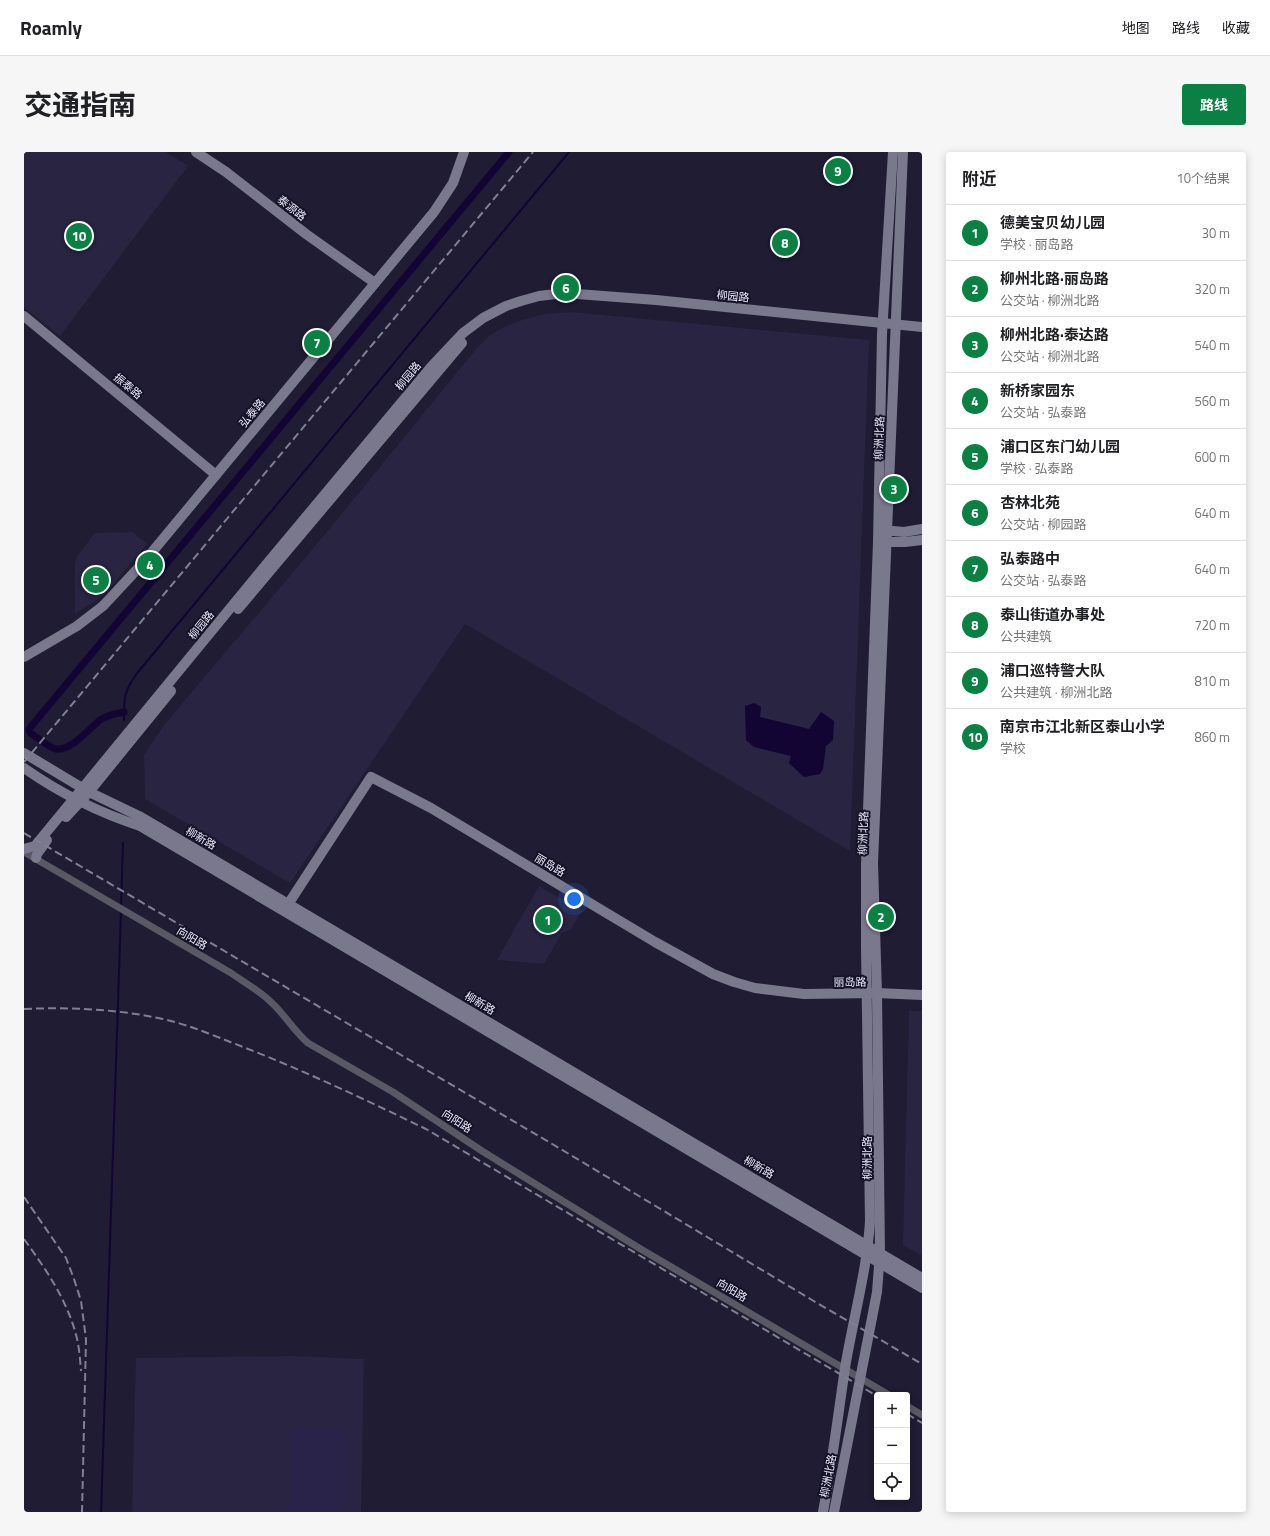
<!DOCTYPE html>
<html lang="zh">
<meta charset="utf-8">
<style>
body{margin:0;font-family:"Titillium Web","Noto Sans SC",sans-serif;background:#f6f6f6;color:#202124}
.controls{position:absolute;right:12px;bottom:12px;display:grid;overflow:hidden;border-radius:4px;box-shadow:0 2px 10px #0003}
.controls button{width:36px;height:36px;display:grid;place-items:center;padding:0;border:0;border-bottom:1px solid #e0e0e0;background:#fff;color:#202124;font:20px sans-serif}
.you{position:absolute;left:550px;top:747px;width:14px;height:14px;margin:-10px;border:3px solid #fff;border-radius:50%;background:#1a73e8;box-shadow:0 0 0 6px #1a73e833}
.badge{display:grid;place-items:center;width:26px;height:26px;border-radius:50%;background:#0b8043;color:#fff;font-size:13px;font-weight:700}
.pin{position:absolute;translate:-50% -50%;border:2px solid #fff;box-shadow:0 1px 4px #0006}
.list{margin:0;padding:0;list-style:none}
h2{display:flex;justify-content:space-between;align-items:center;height:52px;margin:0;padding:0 16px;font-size:17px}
h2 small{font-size:13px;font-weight:400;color:#757577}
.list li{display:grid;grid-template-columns:26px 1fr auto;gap:12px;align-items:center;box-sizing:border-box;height:56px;padding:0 16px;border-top:1px solid #e0e0e0}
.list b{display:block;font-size:15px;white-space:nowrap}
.list p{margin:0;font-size:13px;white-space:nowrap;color:#757577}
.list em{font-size:13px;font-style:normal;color:#757577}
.icon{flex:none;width:22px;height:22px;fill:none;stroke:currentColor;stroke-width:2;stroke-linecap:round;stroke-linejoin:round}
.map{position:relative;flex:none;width:898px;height:1360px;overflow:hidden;border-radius:4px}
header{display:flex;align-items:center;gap:24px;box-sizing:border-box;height:56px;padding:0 20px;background:#fff;border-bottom:1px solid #e0e0e0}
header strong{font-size:19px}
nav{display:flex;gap:22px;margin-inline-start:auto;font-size:14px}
.intro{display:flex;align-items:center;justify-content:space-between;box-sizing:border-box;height:96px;padding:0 24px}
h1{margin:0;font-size:28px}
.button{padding:10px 18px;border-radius:4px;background:#0b8043;color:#fff;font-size:14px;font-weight:700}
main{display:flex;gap:24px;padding:0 24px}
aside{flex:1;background:#fff;border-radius:4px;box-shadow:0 2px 10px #0003}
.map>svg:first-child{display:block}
.built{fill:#282441}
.green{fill:#292349}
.water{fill:#120533}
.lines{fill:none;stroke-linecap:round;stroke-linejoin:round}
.stream{stroke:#120533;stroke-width:2}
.canal{stroke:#120533;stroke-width:7}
.street{stroke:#595865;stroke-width:7}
.secondary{stroke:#7a788c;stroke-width:10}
.rail{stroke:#818093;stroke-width:2;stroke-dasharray:8 4;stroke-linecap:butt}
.labels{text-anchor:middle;stroke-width:4;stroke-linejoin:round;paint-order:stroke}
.street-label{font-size:11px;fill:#e9e9f9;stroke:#161329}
</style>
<header>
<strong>Roamly</strong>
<nav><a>地图</a><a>路线</a><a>收藏</a></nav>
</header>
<div class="intro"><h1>交通指南</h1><a class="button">路线</a></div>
<main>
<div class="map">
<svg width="898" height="1360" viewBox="0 0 898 1360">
<rect width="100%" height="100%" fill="#1f1c33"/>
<g class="built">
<path d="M0 0H142L164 14 36 184 0 155Z"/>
<path d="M547 160 845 188 826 699 441 472 266 731 121 647 120 603 140 573 298 386 452 197 465 184 480 175 498 168 521 162Z"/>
<path d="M109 380 123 392 80 443 51 462V413L53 404 71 381Z"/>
<path d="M515 734 558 759 547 777 538 781 520 812 473 808Z"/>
<path d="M885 859H898V1104L879 1093Z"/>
<path d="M268 1204 340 1207 337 1360H108L112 1206Z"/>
</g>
<path class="green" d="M266 1278H322V1360H265Z"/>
<path class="water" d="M730 551 737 555 736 565 785 577 797 560 810 569 809 588 802 594 799 617 796 622 780 625 765 611 767 604 730 595 722 588 721 554Z"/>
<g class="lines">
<g class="stream">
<path d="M100 568C100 544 100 539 114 520L545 0"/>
<path d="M97 755 99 691"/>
<path d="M77 1360 97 760"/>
</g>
<path class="canal" d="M100 560C91 562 83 563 76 568 66 576 47 599 32 597 24 595 13 585 6 581L5 577 485 0"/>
<g class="street">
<path d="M0 700 207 821C221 831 236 839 248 851 261 863 270 879 284 891L369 940 458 999 615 1096 865 1243"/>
<path d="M883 1254 898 1263"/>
</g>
<g class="secondary">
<path d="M172 0 202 20 282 82 351 131"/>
<path d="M0 164 192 323"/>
<path d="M858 378 880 380 898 377"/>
<path d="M858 390H881L898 388"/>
<path d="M214 457 438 191"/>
<path d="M0 505 53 474 79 454 119 411 410 60 429 31 440 0"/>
<path d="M0 601 65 640 117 665 898 1126"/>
<path d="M0 616C37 642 73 660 116 674L898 1136"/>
<path d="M42 665 65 640 147 539"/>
<path d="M0 697 11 694 241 414 407 215 439 181 459 166 482 154 497 149 515 144 540 141 632 148 898 175"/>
<path d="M12 706 13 702 23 688"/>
<path d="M261 757 347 625 407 656 631 790 689 822 710 830 731 836 780 842 853 841 898 843"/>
<path d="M799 1360C808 1312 814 1264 821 1216 829 1167 843 1119 846 1069L842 795V712L854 390 858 182 869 0"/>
<path d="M810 1360 848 1166 853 1140 856 1101 853 841 849 711 879 0"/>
</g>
<g class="rail">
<path d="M0 610 509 0"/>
<path d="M0 681 535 996 788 1148 898 1212"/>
<path d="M0 857C46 855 93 857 139 867 166 873 193 885 219 895 281 919 342 948 402 977L853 1244"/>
<path d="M0 1045 42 1106 50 1127 57 1149 62 1187 58 1360"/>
<path d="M0 1087C21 1116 41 1145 51 1179 55 1192 56 1206 57 1219"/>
<path d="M883 1262 898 1271"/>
</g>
</g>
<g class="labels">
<g class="street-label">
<text transform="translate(268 56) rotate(38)" y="4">泰源路</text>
<text transform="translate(709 144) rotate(6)" y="4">柳园路</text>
<text transform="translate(384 224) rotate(-50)" y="4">柳园路</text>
<text transform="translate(104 234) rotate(40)" y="4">振泰路</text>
<text transform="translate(228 261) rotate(-50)" y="4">弘泰路</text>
<text transform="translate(855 286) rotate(-88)" y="4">柳洲北路</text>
<text transform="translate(177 473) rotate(-51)" y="4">柳园路</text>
<text transform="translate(839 681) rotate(-88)" y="4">柳洲北路</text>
<text transform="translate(177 686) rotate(30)" y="4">柳新路</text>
<text transform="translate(526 713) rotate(31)" y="4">丽岛路</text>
<text transform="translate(168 786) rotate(31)" y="4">向阳路</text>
<text transform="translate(826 830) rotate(-1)" y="4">丽岛路</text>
<text transform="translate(456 851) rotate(31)" y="4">柳新路</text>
<text transform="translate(433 969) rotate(33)" y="4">向阳路</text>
<text transform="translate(843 1006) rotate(-90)" y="4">柳洲北路</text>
<text transform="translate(735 1015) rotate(30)" y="4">柳新路</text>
<text transform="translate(708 1138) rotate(31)" y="4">向阳路</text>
<text transform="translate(804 1324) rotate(-79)" y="4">柳洲北路</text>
</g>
</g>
</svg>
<div class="controls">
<button>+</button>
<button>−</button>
<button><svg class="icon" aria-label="locate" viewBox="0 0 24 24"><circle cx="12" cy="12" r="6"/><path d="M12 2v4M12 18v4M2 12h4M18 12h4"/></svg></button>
</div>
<div class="you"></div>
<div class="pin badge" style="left:524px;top:768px">1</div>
<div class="pin badge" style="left:857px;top:765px">2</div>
<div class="pin badge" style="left:870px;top:337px">3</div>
<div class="pin badge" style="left:126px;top:413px">4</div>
<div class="pin badge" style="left:72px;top:428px">5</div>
<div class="pin badge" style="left:542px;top:136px">6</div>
<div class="pin badge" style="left:293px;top:191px">7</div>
<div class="pin badge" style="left:761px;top:91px">8</div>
<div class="pin badge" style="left:814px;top:19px">9</div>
<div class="pin badge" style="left:55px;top:84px">10</div>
</div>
<aside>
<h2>附近<small>10个结果</small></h2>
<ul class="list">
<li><span class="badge">1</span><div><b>德美宝贝幼儿园</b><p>学校 · 丽岛路</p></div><em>30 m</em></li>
<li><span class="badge">2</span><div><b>柳州北路·丽岛路</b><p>公交站 · 柳洲北路</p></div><em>320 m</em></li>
<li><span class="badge">3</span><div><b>柳州北路·泰达路</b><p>公交站 · 柳洲北路</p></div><em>540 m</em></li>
<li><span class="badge">4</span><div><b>新桥家园东</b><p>公交站 · 弘泰路</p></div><em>560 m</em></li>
<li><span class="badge">5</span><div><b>浦口区东门幼儿园</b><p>学校 · 弘泰路</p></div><em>600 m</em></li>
<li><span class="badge">6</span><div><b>杏林北苑</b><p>公交站 · 柳园路</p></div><em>640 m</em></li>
<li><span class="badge">7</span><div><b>弘泰路中</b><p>公交站 · 弘泰路</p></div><em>640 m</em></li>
<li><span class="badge">8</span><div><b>泰山街道办事处</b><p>公共建筑</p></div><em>720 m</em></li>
<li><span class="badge">9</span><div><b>浦口巡特警大队</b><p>公共建筑 · 柳洲北路</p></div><em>810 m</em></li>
<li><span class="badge">10</span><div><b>南京市江北新区泰山小学</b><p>学校</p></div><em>860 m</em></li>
</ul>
</aside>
</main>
